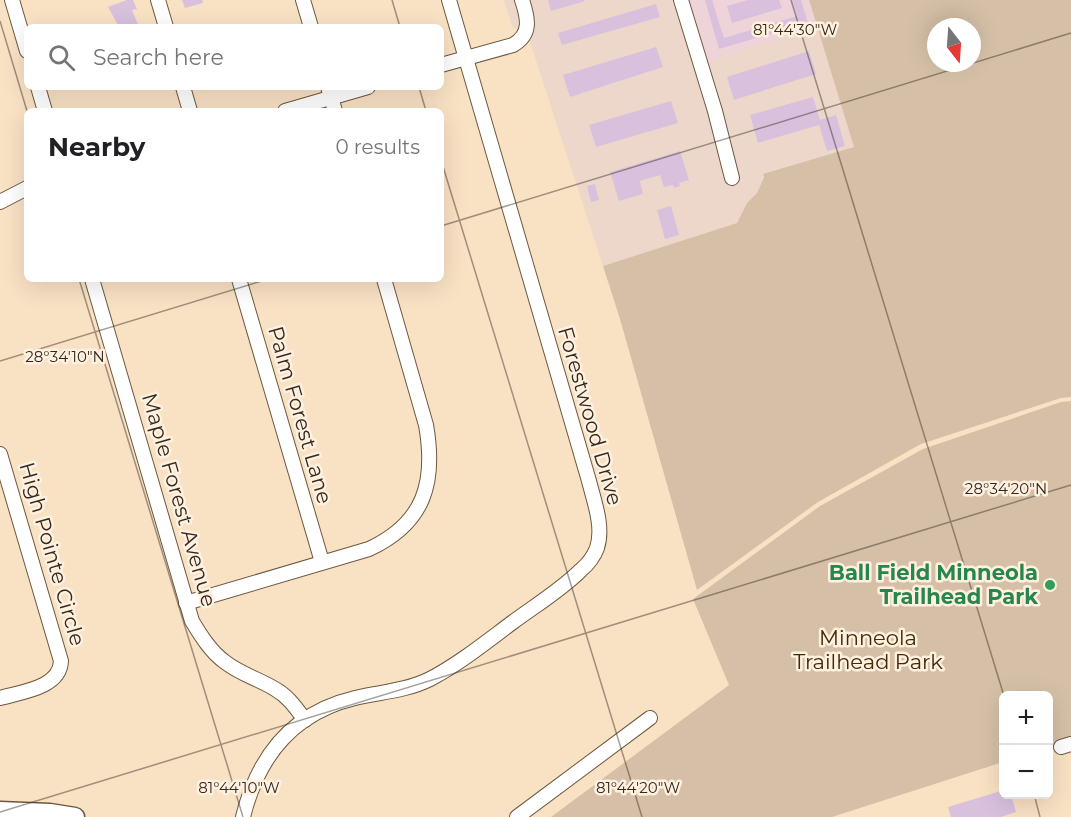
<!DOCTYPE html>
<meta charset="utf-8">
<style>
body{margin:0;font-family:Montserrat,sans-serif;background:#f6f6f6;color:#202124}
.controls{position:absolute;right:18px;bottom:18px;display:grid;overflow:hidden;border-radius:9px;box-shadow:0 6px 24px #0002}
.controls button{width:54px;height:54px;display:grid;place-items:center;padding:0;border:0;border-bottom:2px solid #e0e0e0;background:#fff;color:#202124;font:30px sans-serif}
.compass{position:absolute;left:927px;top:18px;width:54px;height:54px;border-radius:50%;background:#fff;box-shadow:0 6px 24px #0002;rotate:163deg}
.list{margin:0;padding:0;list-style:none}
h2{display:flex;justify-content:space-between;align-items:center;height:78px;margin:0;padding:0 24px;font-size:26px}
h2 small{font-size:20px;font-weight:400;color:#757577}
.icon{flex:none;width:33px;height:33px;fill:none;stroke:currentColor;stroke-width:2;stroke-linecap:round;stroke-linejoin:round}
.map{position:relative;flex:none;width:1071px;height:817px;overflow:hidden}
.search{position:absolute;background:#fff;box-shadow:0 6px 24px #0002;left:24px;top:24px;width:420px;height:66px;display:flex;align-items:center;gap:15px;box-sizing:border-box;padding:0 21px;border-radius:9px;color:#757577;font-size:22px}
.panel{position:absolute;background:#fff;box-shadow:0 6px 24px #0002;left:24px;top:108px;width:420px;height:174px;border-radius:9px}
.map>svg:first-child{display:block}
.commercial{fill:#eed4d9}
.industrial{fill:#edd7ca}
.green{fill:#d5c0a7;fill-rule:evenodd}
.building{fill:#d9c1de}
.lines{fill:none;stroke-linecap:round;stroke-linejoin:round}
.minor-casing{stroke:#6d583f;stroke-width:16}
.major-casing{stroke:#6d583f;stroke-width:21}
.minor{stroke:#fff;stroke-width:14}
.major{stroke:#fff;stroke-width:18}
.ticks{fill:none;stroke:#332a1f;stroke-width:1.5;stroke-opacity:0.45}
.leisure-dot{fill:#2e9e5b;stroke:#fff0df;stroke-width:2}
.labels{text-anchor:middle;stroke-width:5;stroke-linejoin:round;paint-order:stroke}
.street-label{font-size:21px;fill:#332a1f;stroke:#fff0df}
.leisure-label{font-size:21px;font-weight:bold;fill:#27864d;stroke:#fff0df;text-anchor:end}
.park-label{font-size:21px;fill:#442b07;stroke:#fff0df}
.ticks-label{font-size:15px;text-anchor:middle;fill:#332a1f;stroke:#fff0df;stroke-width:5;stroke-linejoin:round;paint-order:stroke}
</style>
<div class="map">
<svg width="1071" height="817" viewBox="0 0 1071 817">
<rect width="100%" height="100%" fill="#f9e1c4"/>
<path class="commercial" d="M688 0H809L817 27 707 62Z"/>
<g class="industrial">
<path d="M504 0H517L523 17 521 32 512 26Z"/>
<path d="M527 0H676L729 184 738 181 707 62 817 27 855 147 764 174 757 194 747 203 737 223 603 266 529 39 533 28 534 20Z"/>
</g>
<g class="green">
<path d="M809 0H1071V397L1061 398 921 444 818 502 697 590 620 319 603 266 737 223 747 203 757 193 764 177 763 174 854 147ZM936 27H972V63H936Z"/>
<path d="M1071 401V741L1049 748 1048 696H1004L1003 762 832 817H551L729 685 693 599 820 506 923 449 1061 402Z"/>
</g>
<g class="building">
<path d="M127 0H133L137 9 132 10 138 24 119 27 108 7Z"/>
<path d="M182 0H202L203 3 185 8Z"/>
<path d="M548 0H584L585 1 551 11Z"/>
<path d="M705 0H712L724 38 797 16 792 0H801L808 23 719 49Z"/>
<path d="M748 0H779L782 8 732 23 727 6Z"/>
<path d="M656 4 660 17 562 45 558 33Z"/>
<path d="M656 47 663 67 570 97 563 75Z"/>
<path d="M809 51 816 74 734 100 727 77Z"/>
<path d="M813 97 820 120 836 115 845 146 827 151 819 125 758 143 750 115Z"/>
<path d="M671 101 678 123 596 147 589 125Z"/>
<path d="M680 151 689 180 679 183 680 186 674 188 673 185 664 187 660 175 640 181 643 194 619 201 610 172Z"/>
<path d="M595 184 599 200 591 202 587 186Z"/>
<path d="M671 206 679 235 665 239 657 210Z"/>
<path d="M1004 790V794H1011L1016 812 1001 817H951L948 807Z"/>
</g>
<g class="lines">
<g class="minor-casing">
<g id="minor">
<path d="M12 0 27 51"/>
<path d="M158 0 166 27"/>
<path d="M303 0 311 27"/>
<path d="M681 0 715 111 732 178"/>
<path d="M441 65 513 45C532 34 528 18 522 0"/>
<path d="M38 87 45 111"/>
<path d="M183 87 190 111"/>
<path d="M328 87 335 111"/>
<path d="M285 111 368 87"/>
<path d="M0 202 27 188"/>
<path d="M92 279 192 621C201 636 211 652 225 662 240 674 259 679 275 689 288 696 296 708 305 720"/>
<path d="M239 279 322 562"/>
<path d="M0 454 61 661C60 688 21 692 0 698"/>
<path d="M186 603 369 549C425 523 436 482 426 425L384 279"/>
<path d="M1061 747 1071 744"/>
<path d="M243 817C258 756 292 713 355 698 380 692 406 691 430 679 459 664 486 642 513 622 536 605 561 590 581 570 588 564 594 556 597 548 604 527 594 501 589 481L449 0"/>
<path d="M517 817 650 718"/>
</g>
</g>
<g class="major-casing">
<path id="major" d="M0 811 50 813 75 817"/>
</g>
<use href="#minor" class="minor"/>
<use href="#major" class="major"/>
</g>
<path class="ticks" d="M392 0 400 27M791 0 1004 696M0 21 27 111M419 87 426 111M441 160 642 817M441 226 1071 33M79 279 243 817M0 361 268 279M1034 794 1040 817M0 812 1071 485"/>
<circle class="leisure-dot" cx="1050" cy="585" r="6"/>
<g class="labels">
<g class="street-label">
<text transform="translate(300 415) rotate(74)" y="7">Palm Forest Lane</text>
<text transform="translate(590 416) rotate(74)" y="7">Forestwood Drive</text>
<text transform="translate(179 500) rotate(74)" y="7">Maple Forest Avenue</text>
<text transform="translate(52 554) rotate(74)" y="7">High Pointe Circle</text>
</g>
<g class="leisure-label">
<text x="1038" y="580">Ball Field Minneola<tspan x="1038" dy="24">Trailhead Park</tspan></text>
</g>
<g class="park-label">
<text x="868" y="645">Minneola<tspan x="868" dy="24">Trailhead Park</tspan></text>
</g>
</g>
<g class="ticks-label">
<text x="795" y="35">81°44'30"W</text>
<text x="65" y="362">28°34'10"N</text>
<text x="1006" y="494">28°34'20"N</text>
<text x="239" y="793">81°44'10"W</text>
<text x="638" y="793">81°44'20"W</text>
</g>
</svg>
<div class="controls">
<button>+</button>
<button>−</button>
</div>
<svg class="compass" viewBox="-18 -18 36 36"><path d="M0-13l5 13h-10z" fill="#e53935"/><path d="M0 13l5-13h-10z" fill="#757577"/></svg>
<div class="search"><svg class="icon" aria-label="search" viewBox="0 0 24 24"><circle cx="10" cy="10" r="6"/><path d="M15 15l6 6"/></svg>Search here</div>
<section class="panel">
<h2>Nearby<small>0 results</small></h2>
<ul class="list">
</ul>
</section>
</div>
